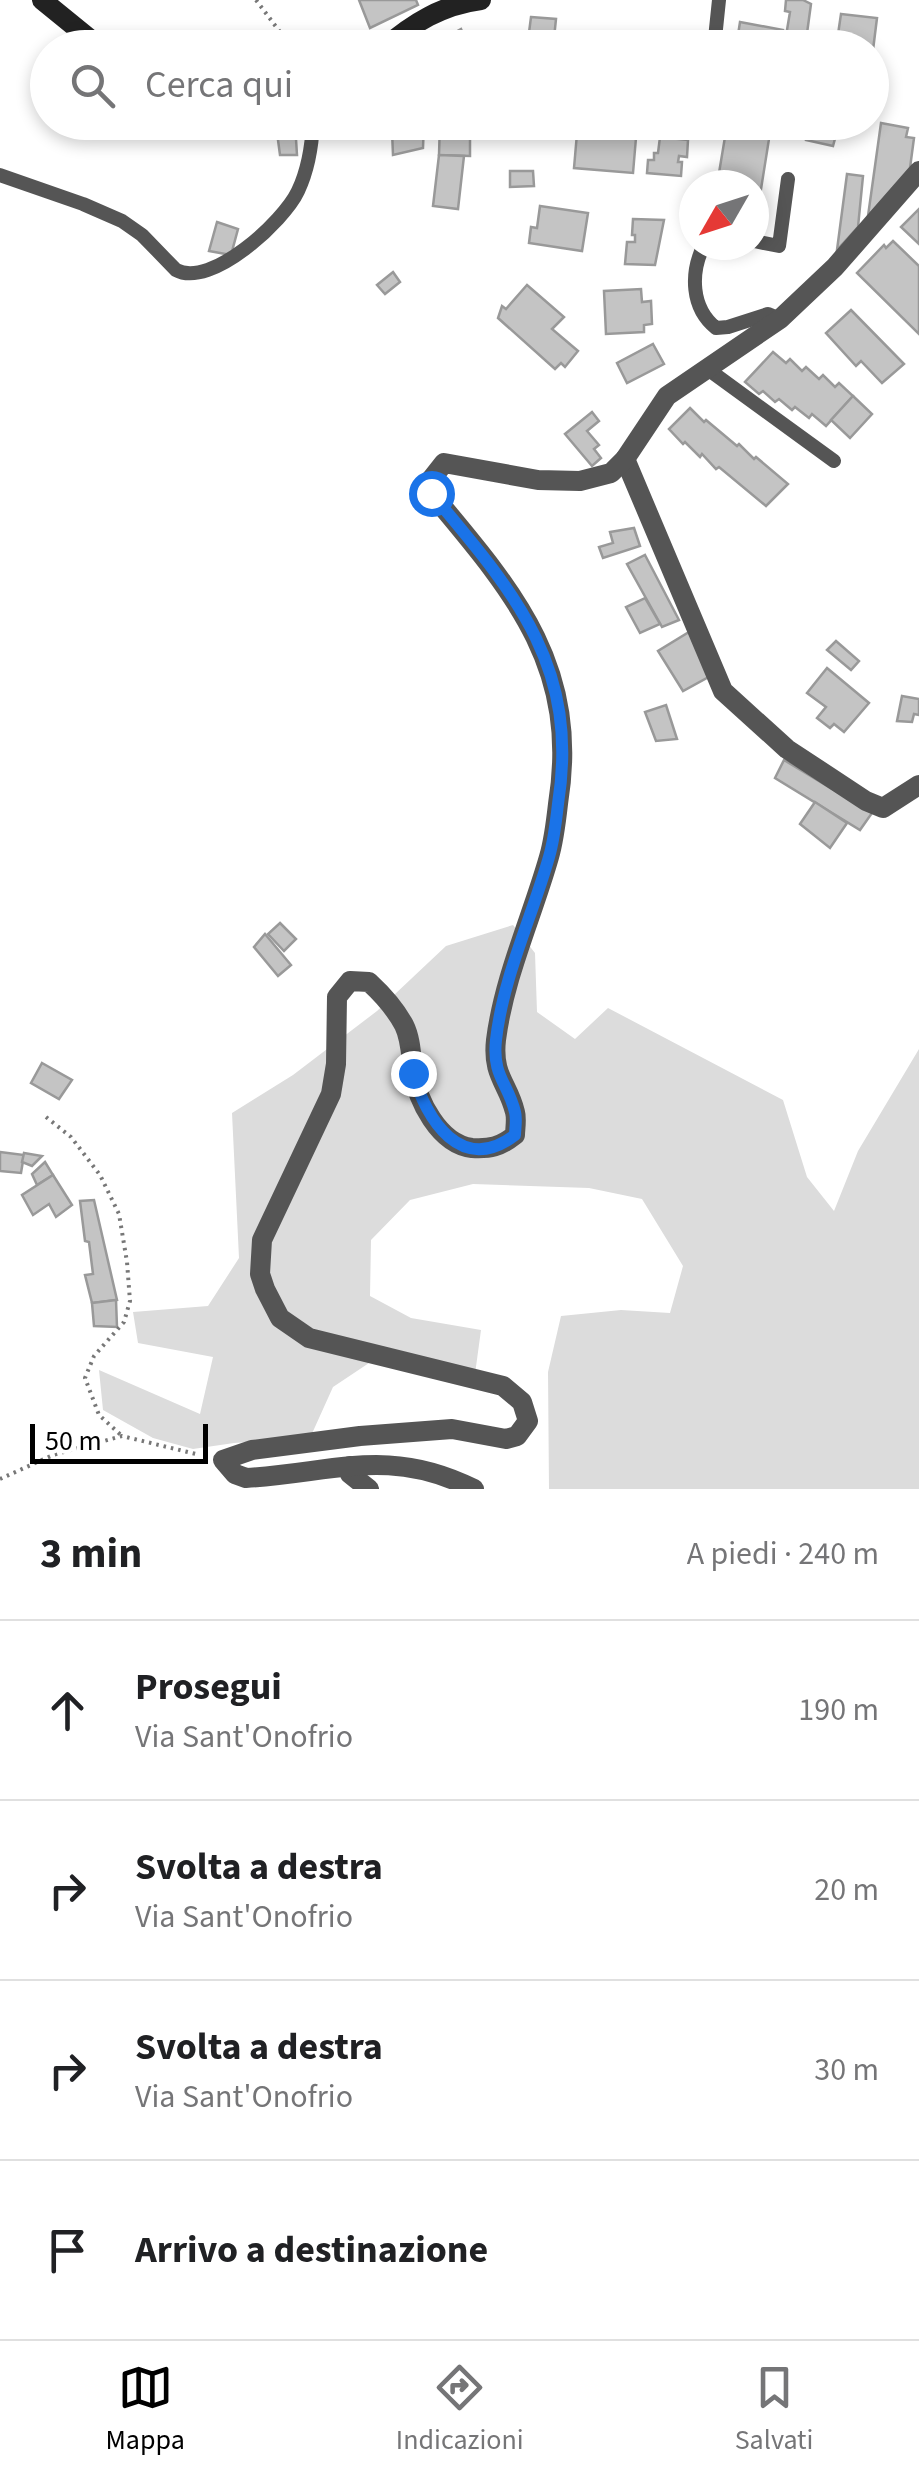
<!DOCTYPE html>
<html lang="it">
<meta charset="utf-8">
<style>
body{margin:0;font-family:"Source Sans 3",sans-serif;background:#f6f6f6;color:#202124}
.compass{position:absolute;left:679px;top:170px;width:90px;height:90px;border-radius:50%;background:#fff;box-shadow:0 5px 15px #0003;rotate:231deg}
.scale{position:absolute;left:30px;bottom:25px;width:178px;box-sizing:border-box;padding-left:10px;border:5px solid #000;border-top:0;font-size:28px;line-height:35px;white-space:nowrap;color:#000;-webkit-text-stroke:8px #fff;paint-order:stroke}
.stop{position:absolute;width:30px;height:30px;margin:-22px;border:8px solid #1a73e8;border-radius:50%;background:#fff}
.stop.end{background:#1a73e8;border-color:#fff;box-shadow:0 2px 10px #0008}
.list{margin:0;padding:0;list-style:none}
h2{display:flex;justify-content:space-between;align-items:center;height:130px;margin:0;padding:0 40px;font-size:42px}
h2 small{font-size:32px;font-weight:400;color:#757577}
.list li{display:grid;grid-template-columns:65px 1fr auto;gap:30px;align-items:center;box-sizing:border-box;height:180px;padding:0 40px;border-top:2px solid #e0e0e0}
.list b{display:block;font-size:38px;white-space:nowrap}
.list p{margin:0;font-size:32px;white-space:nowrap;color:#757577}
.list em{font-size:32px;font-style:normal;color:#757577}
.icon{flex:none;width:55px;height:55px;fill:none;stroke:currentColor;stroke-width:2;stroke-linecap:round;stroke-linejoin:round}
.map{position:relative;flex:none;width:919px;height:1489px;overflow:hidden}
.search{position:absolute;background:#fff;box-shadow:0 5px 15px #0003;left:30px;right:30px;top:30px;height:110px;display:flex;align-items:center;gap:25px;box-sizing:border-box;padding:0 35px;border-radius:55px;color:#757577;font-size:38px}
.sheet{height:850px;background:#fff}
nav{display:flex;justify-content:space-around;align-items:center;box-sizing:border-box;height:140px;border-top:2px solid #e0e0e0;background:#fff;font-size:28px;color:#757577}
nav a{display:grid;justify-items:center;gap:5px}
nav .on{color:#000}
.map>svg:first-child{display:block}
.green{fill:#dcdcdc}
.building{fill:#c4c4c4;stroke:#999;stroke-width:2.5}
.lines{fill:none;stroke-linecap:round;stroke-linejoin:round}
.path{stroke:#777;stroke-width:4;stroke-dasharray:2.5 5;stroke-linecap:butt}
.lane{stroke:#555;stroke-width:14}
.street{stroke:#555;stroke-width:20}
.secondary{stroke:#222;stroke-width:20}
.route{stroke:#1a73e8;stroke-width:12}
</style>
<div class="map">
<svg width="919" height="1489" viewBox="0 0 919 1489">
<rect width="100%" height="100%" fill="#fff"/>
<path class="green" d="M513 925 535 953 537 1012 575 1039 608 1008 783 1100 807 1177 834 1211 858 1151 919 1049V1489H549L548 1372 561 1316 621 1310 670 1313 683 1266 642 1199 589 1188 473 1184 410 1200 371 1240 370 1296 411 1318 481 1330 475 1374 372 1361 333 1387 310 1438 234 1443 193 1449 153 1438 103 1410 99 1370 200 1414 213 1357 138 1343 133 1312 208 1306 239 1258 232 1113 293 1075 377 1011 446 946Z"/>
<g class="building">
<path d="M359 0H416L418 5 370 28Z"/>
<path d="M786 0H803L811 4 805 48H784L790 12 785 11Z"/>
<path d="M841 14 877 18 872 58V48H836Z"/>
<path d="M531 17 556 19 553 48H527Z"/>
<path d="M740 22 783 30 781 48H736Z"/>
<path d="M461 29 469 48H427Z"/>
<path d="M587 40H670L699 43V48H586Z"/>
<path d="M400 122H424L423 148 393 155 392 131 399 130Z"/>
<path d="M440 122H470V156L439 155Z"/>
<path d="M578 122 637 126 633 173 574 168Z"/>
<path d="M295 123 297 155H280L276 125Z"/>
<path d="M881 123 908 128 906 137 914 138 910 168 868 216Z"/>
<path d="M807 129 836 135 833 146 806 140Z"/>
<path d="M726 131 769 139 758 208 754 207V185H717Z"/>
<path d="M660 137 688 140 687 157 679 156 678 162H682L681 176 647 173 648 160H654V153H658Z"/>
<path d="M439 155 464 156 458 209 433 206Z"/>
<path d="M510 171H533L534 186 510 187Z"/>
<path d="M847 174 863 176 858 227 837 250Z"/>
<path d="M540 206 588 213 582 251 529 243 531 227 537 228Z"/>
<path d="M919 209V244L901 227Z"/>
<path d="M633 219 664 220 655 265 625 264 627 242H635V235H632Z"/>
<path d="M217 222 238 229 231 255 209 251Z"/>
<path d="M893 241 919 266V334L857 273 884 245 886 248Z"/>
<path d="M393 272 400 282 385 294 377 285Z"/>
<path d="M527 285 564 317 552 329 578 351 565 367 561 363 555 369 498 318 502 306 506 309Z"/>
<path d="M641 289 642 302 651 301 652 324 644 325V332L606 334 604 291Z"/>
<path d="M851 310 904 364 882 383 861 361 856 366 826 333Z"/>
<path d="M653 344 664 364 627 383 617 363Z"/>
<path d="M773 352 786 363 790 359 802 371 806 367 819 379 823 375 835 387 839 383 853 396 826 426 812 414 809 418 795 407 792 410 779 399 775 402 763 391 759 394 745 382Z"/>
<path d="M853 396 872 414 850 438 831 420Z"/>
<path d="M690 408 704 422 706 420 737 446 739 444 754 459 756 457 788 484 766 506 719 467 716 469 702 454 700 457 685 442 683 444 669 429Z"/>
<path d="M592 412 599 421 587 431 599 445 594 449 601 458 592 466 565 434Z"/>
<path d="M634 528 640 546 603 558 599 547 613 543 610 532Z"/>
<path d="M645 555 679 620 662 627 627 564Z"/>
<path d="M645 598 660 624 640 633 626 607Z"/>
<path d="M689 632 714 674 683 691 658 651Z"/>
<path d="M836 641 859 661 851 670 827 650Z"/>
<path d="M827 668 869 703 844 732 834 724 830 728 817 718 826 707 807 693Z"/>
<path d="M902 696 919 699V715L914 714 912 722 897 721Z"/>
<path d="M666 705 677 739 656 741 645 712Z"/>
<path d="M784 760 872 813 860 830 775 778Z"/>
<path d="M815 802 847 823 830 848 800 824Z"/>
<path d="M280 923 296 939 284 951 268 934Z"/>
<path d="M265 934 291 965 278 976 254 947Z"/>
<path d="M42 1063 72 1080 59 1099 31 1083Z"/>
<path d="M0 1152 24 1155 21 1173 0 1171Z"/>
<path d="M24 1153 42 1156 32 1166 22 1162Z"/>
<path d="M45 1162 53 1175 37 1185 32 1174Z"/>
<path d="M53 1175 72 1205 56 1217 49 1204 33 1215 22 1195Z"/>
<path d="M94 1200 117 1300 92 1303 85 1275 93 1274 89 1242 85 1241 80 1201Z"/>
<path d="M116 1300 117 1327 94 1326 92 1303Z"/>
</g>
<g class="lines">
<g class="path">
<path d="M256 0 292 48"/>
<path d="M46 1117 71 1137 100 1175 119 1214 127 1262 130 1301 124 1322 94 1356 85 1378 99 1415 122 1436"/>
<path d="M0 1479 53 1455 122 1436 200 1455"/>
</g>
<g class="lane">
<path d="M714 48 719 0"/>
<path d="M0 175 83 204 122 221 142 235 176 270C211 289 284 221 298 191 308 170 312 145 313 122"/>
<path d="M754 241 779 246 788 179"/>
<path d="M704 245C690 273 691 308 716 328L728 327 768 314 780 319"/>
<path d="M709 370 834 461"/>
</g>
<g class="street">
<path d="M625 459 723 691 787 749 866 801 883 808 919 785"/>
<path d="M350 1466V1474L369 1489"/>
<path d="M474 1489C388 1446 334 1473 246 1478L235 1474 223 1460 252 1450 360 1436 452 1429 506 1439 517 1436 528 1421 522 1402 503 1386 309 1338 280 1318 265 1289 260 1274 262 1240 331 1094 336 1064 337 997 350 981 369 982C382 994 396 1010 404 1025 411 1039 411 1056 413 1071 417 1100 439 1144 472 1148 490 1149 500 1147 515 1135 515 1129 517 1119 515 1112 508 1083 492 1076 496 1040 504 977 532 917 549 857 554 840 556 822 558 804 580 667 514 592 431 493L429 482 444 463 538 480 580 481 611 473 625 459 667 396 780 319 835 267 919 171"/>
</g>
<g class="secondary">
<path d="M42 0 101 48"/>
<path d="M384 48C413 23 442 5 481 0"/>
</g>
</g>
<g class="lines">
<path class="route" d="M413 1073C426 1120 462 1176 515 1135 515 1129 517 1119 515 1112 508 1083 492 1076 496 1040 503 977 532 917 549 857 554 840 556 822 558 804 580 666 514 592 431 493"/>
</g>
</svg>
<svg class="compass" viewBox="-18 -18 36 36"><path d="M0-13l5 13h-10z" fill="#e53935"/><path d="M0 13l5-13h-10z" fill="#757577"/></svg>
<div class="scale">50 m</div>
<div class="stop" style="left:431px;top:493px"></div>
<div class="stop end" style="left:413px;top:1073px"></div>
<div class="search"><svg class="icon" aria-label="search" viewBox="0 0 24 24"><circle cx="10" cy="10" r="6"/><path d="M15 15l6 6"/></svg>Cerca qui</div>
</div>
<section class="sheet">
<h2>3 min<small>A piedi · 240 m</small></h2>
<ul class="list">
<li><svg class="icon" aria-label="ahead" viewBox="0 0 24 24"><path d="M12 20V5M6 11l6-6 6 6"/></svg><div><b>Prosegui</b><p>Via Sant'Onofrio</p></div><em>190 m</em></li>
<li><svg class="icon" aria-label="right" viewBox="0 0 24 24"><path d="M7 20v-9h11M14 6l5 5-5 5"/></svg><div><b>Svolta a destra</b><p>Via Sant'Onofrio</p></div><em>20 m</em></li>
<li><svg class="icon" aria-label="right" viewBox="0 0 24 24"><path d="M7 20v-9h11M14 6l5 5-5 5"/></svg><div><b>Svolta a destra</b><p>Via Sant'Onofrio</p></div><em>30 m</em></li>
<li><svg class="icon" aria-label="arrive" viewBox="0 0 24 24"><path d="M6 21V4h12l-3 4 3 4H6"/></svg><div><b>Arrivo a destinazione</b></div></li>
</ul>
</section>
<nav>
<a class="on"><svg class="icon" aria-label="map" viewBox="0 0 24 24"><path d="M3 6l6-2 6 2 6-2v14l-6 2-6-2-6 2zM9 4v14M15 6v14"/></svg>Mappa</a>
<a><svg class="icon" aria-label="directions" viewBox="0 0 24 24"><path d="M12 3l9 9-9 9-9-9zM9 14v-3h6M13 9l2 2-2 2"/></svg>Indicazioni</a>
<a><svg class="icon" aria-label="saved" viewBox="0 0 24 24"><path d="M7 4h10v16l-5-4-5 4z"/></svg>Salvati</a>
</nav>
